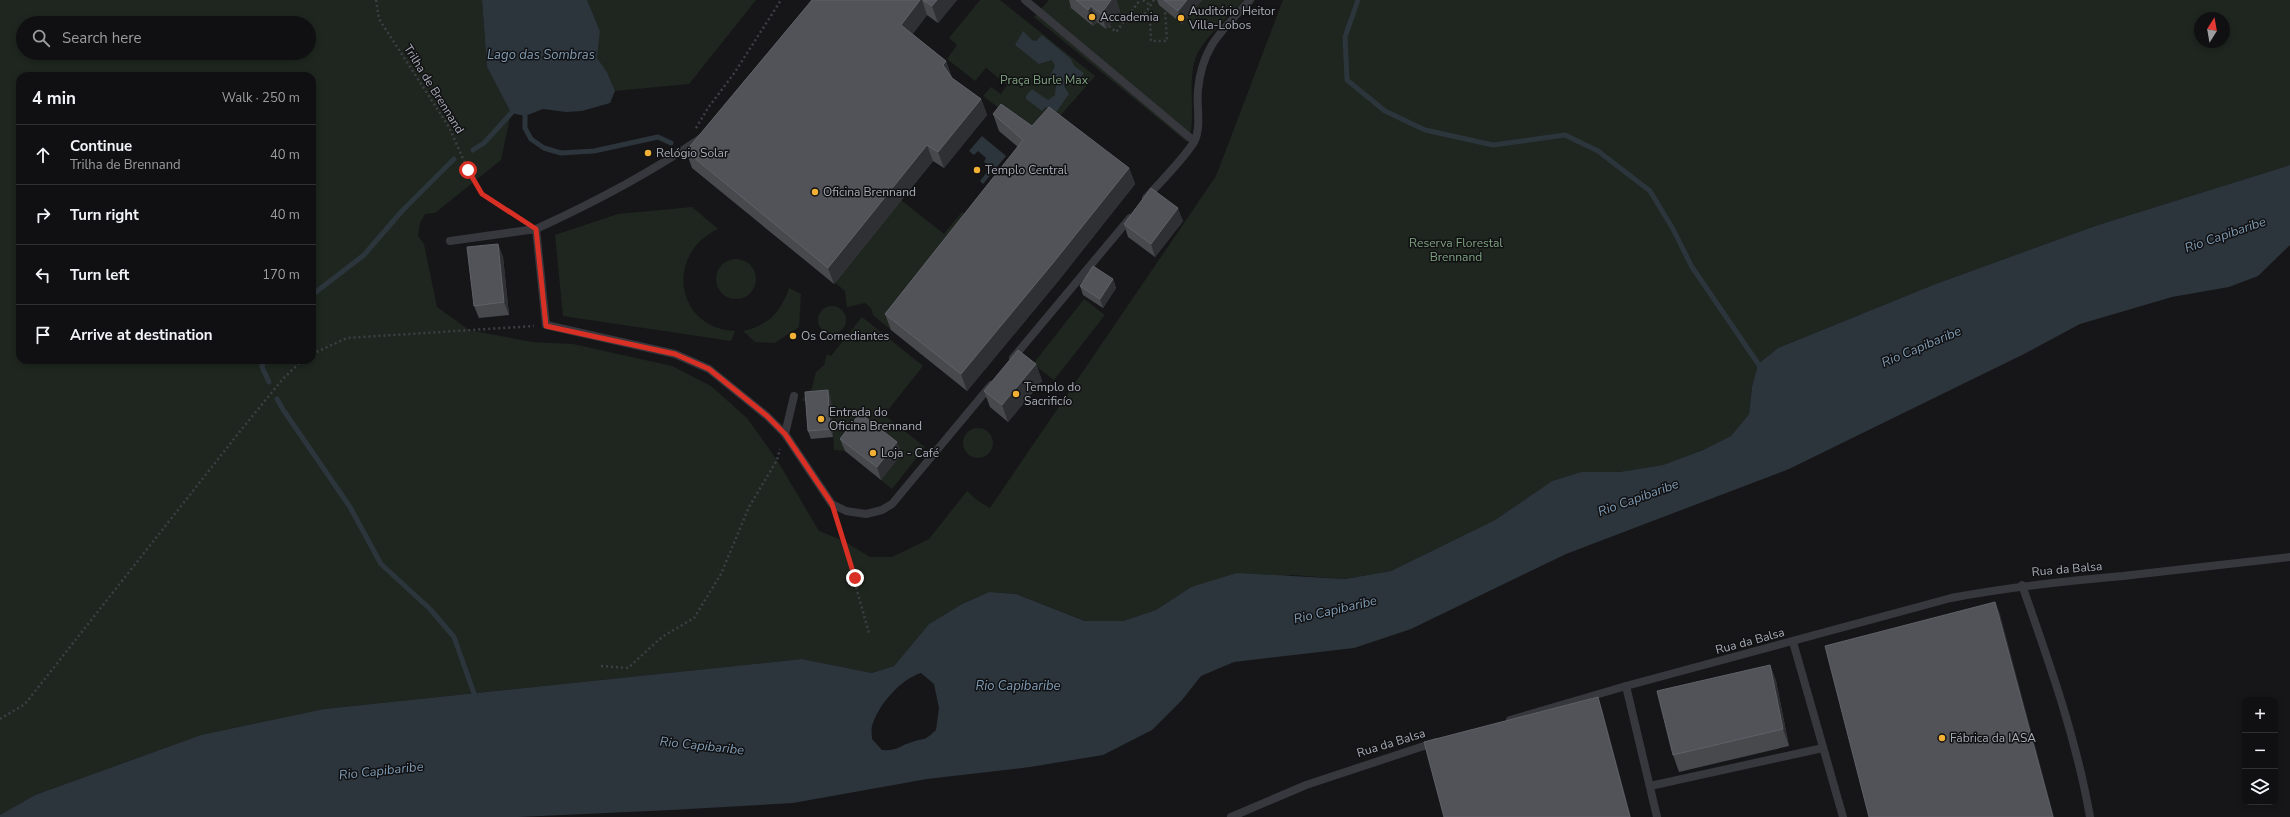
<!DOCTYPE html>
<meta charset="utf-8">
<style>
body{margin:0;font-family:"Nunito Sans",sans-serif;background:#19191b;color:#f1f3f6}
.controls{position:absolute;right:12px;bottom:12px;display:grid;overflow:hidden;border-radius:8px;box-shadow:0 2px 6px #0003}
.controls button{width:36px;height:36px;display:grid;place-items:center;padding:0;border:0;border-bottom:1px solid #303032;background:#101012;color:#f1f3f6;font:20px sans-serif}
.compass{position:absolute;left:2194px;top:12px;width:36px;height:36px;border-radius:50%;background:#101012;box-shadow:0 2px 6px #0003;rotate:11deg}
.stop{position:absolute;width:12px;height:12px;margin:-9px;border:3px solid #d93025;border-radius:50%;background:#fff}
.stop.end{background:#d93025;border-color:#fff;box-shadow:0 1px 4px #0008}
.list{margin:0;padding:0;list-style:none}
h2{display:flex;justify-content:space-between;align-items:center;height:52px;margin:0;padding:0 16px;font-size:17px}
h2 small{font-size:13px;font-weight:400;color:#9c9d9f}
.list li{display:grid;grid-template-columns:26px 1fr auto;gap:12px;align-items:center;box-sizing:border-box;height:60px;padding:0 16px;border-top:1px solid #303032}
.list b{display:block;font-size:15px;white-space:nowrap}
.list p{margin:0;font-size:13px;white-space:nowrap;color:#9c9d9f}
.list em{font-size:13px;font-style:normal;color:#9c9d9f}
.icon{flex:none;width:22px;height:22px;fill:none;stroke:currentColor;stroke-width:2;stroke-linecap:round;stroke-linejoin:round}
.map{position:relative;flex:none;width:2290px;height:817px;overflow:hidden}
.search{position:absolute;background:#101012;box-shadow:0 2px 6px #0003;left:16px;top:16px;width:300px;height:44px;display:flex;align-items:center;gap:10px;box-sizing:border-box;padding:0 14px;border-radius:22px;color:#9c9d9f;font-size:15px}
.panel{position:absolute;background:#101012;box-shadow:0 2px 6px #0003;left:16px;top:72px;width:300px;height:292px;border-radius:12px}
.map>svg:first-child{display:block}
.green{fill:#1e261f;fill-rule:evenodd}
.water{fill:#2c353c;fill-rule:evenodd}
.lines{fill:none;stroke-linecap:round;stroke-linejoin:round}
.stream{stroke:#2c353c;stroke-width:5}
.path{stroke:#3d3f44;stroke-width:2.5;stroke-dasharray:2 3;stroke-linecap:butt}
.service{stroke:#37383d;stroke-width:8}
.wall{fill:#47494d}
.shaded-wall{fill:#2f3033}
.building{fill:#525359;stroke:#5f6168}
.route{stroke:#d93025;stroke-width:5}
.poi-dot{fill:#f2b134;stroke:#111113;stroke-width:1.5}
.labels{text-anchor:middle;stroke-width:3;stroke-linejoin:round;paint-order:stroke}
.poi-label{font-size:12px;fill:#a8adb8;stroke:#111113;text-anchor:start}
.park-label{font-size:12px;fill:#7fa381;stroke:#111113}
.street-label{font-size:12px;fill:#a8adb8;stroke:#111113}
.water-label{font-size:13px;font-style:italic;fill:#7f9bb3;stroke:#111113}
</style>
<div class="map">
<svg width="2290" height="817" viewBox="0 0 2290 817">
<rect width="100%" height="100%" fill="#161618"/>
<g class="green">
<path d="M0 0H482L487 67 511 113 501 160 435 213 425 214 420 223 418 236 424 244 437 307 469 330 532 342 573 344 672 366 711 386 747 418 777 460 819 531 844 541 870 557H892L929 539 967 491 978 501 990 508 1216 176 1283 0H2290V165L2098 225 1933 285 1778 348 1758 364 1752 387 1749 414 1731 436 1703 450 1663 465 1619 472H1581L1552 481 1495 520 1391 571 1345 579 1292 575 1191 587 1156 610 1123 621H1086L1016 594 989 592 962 604 929 624 894 666 872 673 802 659 324 709 201 735 35 795 0 815ZM2200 18H2224V42H2200ZM23 23H309V53H23ZM20 76H312V360H20Z"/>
<path d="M587 0H756L689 84 615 91 607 72 597 58 600 31Z"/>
<path d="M980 0H1000L1095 76 1040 139 983 96 991 87 1001 94 1007 85 986 68 975 81 947 59 957 45 949 38Z"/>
<path d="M1049 0H1244C1230 15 1203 39 1196 57 1186 82 1198 125 1187 142L1034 17Z"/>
<path d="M901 200 944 234 962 212 976 223 891 330 873 315 871 308 865 303 847 307 845 291 834 282Z"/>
<path d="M692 207 718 229C664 254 676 329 735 331L731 341 563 316 555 235 618 214Z"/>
<circle cx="736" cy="279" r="20"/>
<path d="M789 288 801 294 799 327 775 343 755 342 743 331C768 326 781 312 789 288Z"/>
<path d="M1084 299 1105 315 1054 380 1033 364Z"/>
<circle cx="832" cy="320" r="14"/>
<path d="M862 317 923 366 884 415 925 447 892 489 881 480 902 455 865 426 845 451 834 450 831 399 801 401 812 388 816 372 824 365 827 354 831 356Z"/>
<circle cx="978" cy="443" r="15"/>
</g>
<g class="water">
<path d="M482 0H587L600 31 597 58 607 72 615 91 610 103 582 111 566 112 543 109 525 116 511 113 487 67Z"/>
<path d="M1023 31 1032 40 1036 41 1042 35 1071 59 1074 66 1084 73 1076 84 1070 80 1066 82 1064 86 1069 94 1055 114 1046 107 1042 111 1026 99V96L1032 89 1048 100 1055 95 1056 85 1049 78 1055 66 1052 60 1039 64 1015 45Z"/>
<path d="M982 136 1006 156 983 184 980 181 991 167 984 162 986 158 978 151 974 155 969 151Z"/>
<path d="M2290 165V245L2258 276 2229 287 2172 297 2080 324 2024 354 1789 469 1566 554 1411 629 1354 648 1234 662 1201 676 1182 700 1152 730 1103 755 1030 767 927 779 793 803 671 810 519 817H0V815L35 795 201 735 324 709 802 659 872 673 894 666 929 624 962 604 989 592 1016 594 1085 621H1123L1156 610 1191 587 1237 573 1345 579 1391 571 1495 520 1552 481 1581 472H1619L1663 465 1703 450 1731 436 1749 414 1752 387 1758 364 1778 348 1933 285 2098 225ZM921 673 934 684 939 708 936 730C923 742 927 737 912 742 898 746 899 751 882 750L872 739C872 735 871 730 872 726 878 705 901 679 921 673Z"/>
</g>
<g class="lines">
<g class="stream">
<path d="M1358 0 1345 37 1347 80 1385 111 1425 130 1493 145 1565 135 1598 151 1650 191 1673 229 1692 267 1761 368"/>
<path d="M525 116V128L531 139 544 148 561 153 594 151 658 137 671 143"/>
<path d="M473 150 484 143 515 109"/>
<path d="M312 295 364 255 402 211 454 159"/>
<path d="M264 360 262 367 269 382"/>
<path d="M277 399 284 411 350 507 381 564 430 609 454 637 476 699"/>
</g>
<g class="path">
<path d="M376 0 379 19 449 127 468 170 482 194 520 219"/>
<path d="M1143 0 1150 5"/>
<path d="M1154 0 1144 15 1150 19 1151 41H1167L1165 10"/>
<path d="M1109 26 1116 32 1140 0"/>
<path d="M696 128 708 108 735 72 781 0"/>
<path d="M312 354 347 338 534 326"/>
<path d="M837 520 869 633"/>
<path d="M601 666 628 668 662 637 694 618 721 574 749 507 777 460 780 449"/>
<path d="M0 719 25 704 241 430 282 380 302 360"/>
</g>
<g class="service">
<path d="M1025 0 1194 141"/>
<path d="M701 138C650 173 593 203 536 229L546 325 675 354 709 369 767 416 785 434 832 504 846 511 866 514 882 510 892 504 991 385"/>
<path d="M1146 198C1161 181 1182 161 1194 142 1202 127 1196 106 1198 90 1202 46 1222 31 1250 0"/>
<path d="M450 241 536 229"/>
<path d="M1013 358 1130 218"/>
<path d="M785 434 794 396"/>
<path d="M2022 585C2049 662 2076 737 2090 817"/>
<path d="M1793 642 1843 817"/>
<path d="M1626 686 1657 817"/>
<path d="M1510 720 1626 686 1951 598C2008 587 2065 581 2123 576 2179 570 2234 563 2290 557"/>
<path d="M1650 786 1823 748"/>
<path d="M1231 817 1306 785 1436 742"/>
</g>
</g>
<g class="wall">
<path d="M812 0H957L938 23 927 15 912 34 946 61 952 78 981 99 987 115 944 168 933 161 834 284 692 168 686 151Z"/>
<path d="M1069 0H1116L1120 11 1106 29 1097 22 1093 26 1071 8Z"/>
<path d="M1157 0H1202L1182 24 1159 5Z"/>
<path d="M993 114 1032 126 1129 168 1135 184 1059 280 967 391 891 330 885 314 1018 147 999 131Z"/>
<path d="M1183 221 1155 257 1128 237 1124 224Z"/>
<path d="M498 244 503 257 509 315 479 318 474 306Z"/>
<path d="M1113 279 1116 288 1103 308 1083 295 1080 286Z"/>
<path d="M1036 364 1042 381 1008 422 990 407 984 391Z"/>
<path d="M828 390 831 399 833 437 811 439 808 431Z"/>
<path d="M840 439 902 454 881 480 845 451Z"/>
<path d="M1770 665 1776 681 1789 746 1679 772 1673 755Z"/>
</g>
<g class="shaded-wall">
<path d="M920 0H922L927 15 907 42 901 25Z"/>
<path d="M937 0H957L938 23 932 6Z"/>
<path d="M1109 0H1116L1120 11 1106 29 1101 14Z"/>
<path d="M1187 0H1202L1182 24 1178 11Z"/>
<path d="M1091 6 1097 22 1093 26 1088 10Z"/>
<path d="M946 61 952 78 943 65Z"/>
<path d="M981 99 987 115 944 168 938 152Z"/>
<path d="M927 145 933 161 834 284 828 268Z"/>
<path d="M1129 168 1135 184 1059 280 967 391 961 374Z"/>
<path d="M1178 208 1183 221 1155 257 1151 244Z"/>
<path d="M498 244 503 257 509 315 504 302Z"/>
<path d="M1113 279 1116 288 1103 308 1100 299Z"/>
<path d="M1036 364 1042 381 1008 422 1002 405Z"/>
<path d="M828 390 831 399 833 437 830 429Z"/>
<path d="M897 442 902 454 881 480 877 467Z"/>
<path d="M1995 602 2000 614 2054 817H2053Z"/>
<path d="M1770 665 1776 681 1789 746 1783 729Z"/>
<path d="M1598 697 1602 709 1631 817H1630Z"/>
</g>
<g class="building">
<path d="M812 0H920L901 25 946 61 943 65 952 78 981 99 938 152 927 145 828 268 686 151Z"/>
<path d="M923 0H937L932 6Z"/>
<path d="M1076 0H1111L1101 14 1091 6 1088 10Z"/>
<path d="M1164 0H1187L1178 11Z"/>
<path d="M1001 104 1032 126 1049 107 1129 168 1053 263 961 374 885 314 1023 140 993 114Z"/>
<path d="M1151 188 1178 208 1151 244 1124 224Z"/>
<path d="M498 244 504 302 474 306 467 247Z"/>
<path d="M1093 266 1113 279 1100 299 1080 286Z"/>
<path d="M1018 350 1036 364 1002 405 984 391Z"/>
<path d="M828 390 830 429 808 431 805 392Z"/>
<path d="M860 413 897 442 877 467 840 439Z"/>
<path d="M1995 602 2053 817H1869L1825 646Z"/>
<path d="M1770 665 1783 729 1673 755 1657 691Z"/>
<path d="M1598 697 1630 817H1444L1424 742Z"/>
</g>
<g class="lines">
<path class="route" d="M468 170 482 194 536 229 546 326 675 354 709 369 767 416 785 434 832 504 855 578"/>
</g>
<g class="poi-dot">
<circle cx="1092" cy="17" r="4"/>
<circle cx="1181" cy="18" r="4"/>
<circle cx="648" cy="153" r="4"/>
<circle cx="977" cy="170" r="4"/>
<circle cx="815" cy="192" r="4"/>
<circle cx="793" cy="336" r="4"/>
<circle cx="1016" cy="394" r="4"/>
<circle cx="821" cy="419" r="4"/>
<circle cx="873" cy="453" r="4"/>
<circle cx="1942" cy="738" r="4"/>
</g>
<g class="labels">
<g class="poi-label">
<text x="1189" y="15">Auditório Heitor<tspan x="1189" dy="14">Villa-Lobos</tspan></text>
<text x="1100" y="21">Accademia</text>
<text x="656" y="157">Relógio Solar</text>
<text x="985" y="174">Templo Central</text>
<text x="823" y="196">Oficina Brennand</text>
<text x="801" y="340">Os Comediantes</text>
<text x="1024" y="391">Templo do<tspan x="1024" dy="14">Sacrificío</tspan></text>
<text x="829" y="416">Entrada do<tspan x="829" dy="14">Oficina Brennand</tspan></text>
<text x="881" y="457">Loja - Café</text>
<text x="1950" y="742">Fábrica da IASA</text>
</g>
<g class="park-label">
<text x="1044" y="84">Praça Burle Max</text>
<text x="1456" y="247">Reserva Florestal<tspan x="1456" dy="14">Brennand</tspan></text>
</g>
<g class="street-label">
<text transform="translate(434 89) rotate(58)" y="4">Trilha de Brennand</text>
<text transform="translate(2067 569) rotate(-5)" y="4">Rua da Balsa</text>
<text transform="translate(1750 641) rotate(-15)" y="4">Rua da Balsa</text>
<text transform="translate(1391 743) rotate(-17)" y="4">Rua da Balsa</text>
</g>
<g class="water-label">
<text x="541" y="59">Lago das Sombras</text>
<text transform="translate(2225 234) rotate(-19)" y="5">Rio Capibaribe</text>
<text transform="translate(1921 346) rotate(-23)" y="5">Rio Capibaribe</text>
<text transform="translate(1638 497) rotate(-20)" y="5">Rio Capibaribe</text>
<text transform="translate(1335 609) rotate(-13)" y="5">Rio Capibaribe</text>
<text x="1018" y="690">Rio Capibaribe</text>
<text transform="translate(702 745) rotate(6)" y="5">Rio Capibaribe</text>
<text transform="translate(381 770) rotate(-6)" y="5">Rio Capibaribe</text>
</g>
</g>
</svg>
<div class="controls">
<button>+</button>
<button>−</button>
<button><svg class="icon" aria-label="layers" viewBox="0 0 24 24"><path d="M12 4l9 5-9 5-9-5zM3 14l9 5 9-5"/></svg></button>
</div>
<svg class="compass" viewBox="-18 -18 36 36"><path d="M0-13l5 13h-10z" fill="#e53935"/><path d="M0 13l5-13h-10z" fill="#9c9d9f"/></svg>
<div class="stop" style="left:468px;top:170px"></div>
<div class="stop end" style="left:855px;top:578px"></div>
<div class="search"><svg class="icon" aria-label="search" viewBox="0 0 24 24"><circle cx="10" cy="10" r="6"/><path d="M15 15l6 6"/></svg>Search here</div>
<section class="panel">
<h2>4 min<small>Walk · 250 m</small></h2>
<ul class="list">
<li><svg class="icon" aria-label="ahead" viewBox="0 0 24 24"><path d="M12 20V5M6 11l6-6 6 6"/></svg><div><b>Continue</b><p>Trilha de Brennand</p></div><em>40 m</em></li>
<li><svg class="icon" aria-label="right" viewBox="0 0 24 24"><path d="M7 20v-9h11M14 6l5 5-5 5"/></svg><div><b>Turn right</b></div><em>40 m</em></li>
<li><svg class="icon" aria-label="left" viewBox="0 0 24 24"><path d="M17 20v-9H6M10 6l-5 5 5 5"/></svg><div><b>Turn left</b></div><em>170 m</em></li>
<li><svg class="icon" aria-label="arrive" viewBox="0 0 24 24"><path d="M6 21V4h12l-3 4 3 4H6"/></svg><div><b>Arrive at destination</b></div></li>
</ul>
</section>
</div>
